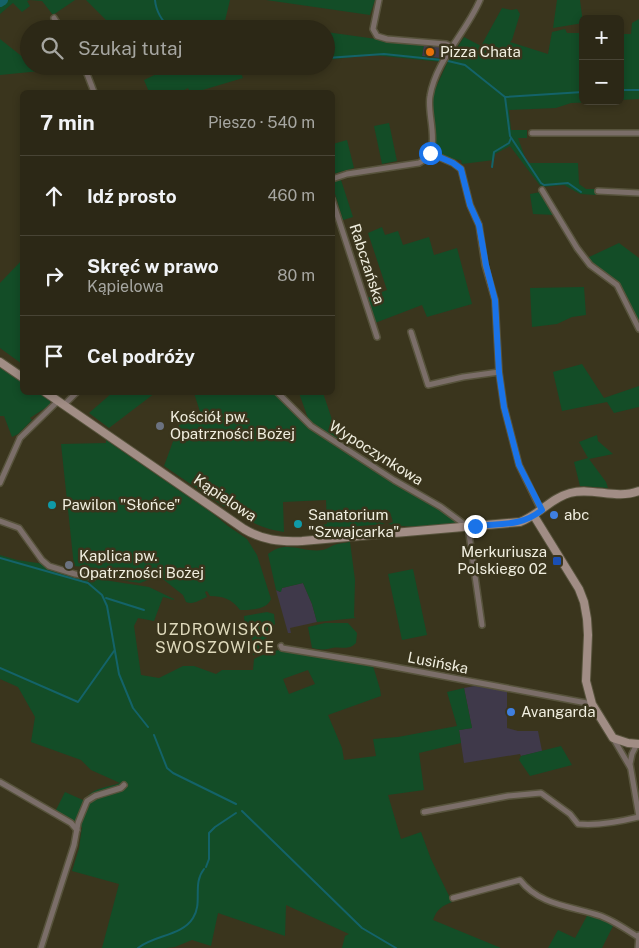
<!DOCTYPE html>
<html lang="pl">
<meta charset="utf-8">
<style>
body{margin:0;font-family:"Public Sans",sans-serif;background:#383423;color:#f1f3f6}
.controls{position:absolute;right:15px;top:15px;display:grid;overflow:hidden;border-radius:8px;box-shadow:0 2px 8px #0003}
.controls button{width:45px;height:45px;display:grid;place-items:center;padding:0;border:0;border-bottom:1px solid #484435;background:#2c2816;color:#f1f3f6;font:25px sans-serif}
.stop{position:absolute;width:15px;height:15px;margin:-11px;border:4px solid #1a73e8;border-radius:50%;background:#fff}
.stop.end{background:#1a73e8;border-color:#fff;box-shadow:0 1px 5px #0008}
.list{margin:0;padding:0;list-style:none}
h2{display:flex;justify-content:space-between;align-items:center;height:65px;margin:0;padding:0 20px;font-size:21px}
h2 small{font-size:16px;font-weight:400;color:#a6a6a1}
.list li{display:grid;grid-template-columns:32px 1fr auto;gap:15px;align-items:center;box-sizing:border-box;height:80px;padding:0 20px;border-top:1px solid #484435}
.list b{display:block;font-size:19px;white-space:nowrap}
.list p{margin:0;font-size:16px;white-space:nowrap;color:#a6a6a1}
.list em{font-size:16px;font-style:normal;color:#a6a6a1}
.icon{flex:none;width:28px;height:28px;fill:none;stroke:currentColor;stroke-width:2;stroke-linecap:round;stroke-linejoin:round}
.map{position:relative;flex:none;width:639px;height:948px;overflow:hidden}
.search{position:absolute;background:#2c2816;box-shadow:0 2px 8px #0003;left:20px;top:20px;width:315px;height:55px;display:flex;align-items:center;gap:12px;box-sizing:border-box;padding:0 18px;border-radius:28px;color:#a6a6a1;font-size:19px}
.panel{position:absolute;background:#2c2816;box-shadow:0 2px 8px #0003;left:20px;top:90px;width:315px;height:305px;border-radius:8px}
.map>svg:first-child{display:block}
.commercial{fill:#3f394a}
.green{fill:#134d27;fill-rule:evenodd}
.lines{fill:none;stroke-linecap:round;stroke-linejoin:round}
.stream{stroke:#146369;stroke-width:2}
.river{stroke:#146369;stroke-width:10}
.street-casing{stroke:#57533c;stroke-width:8}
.secondary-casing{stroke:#57533c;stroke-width:10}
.street{stroke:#7b6e69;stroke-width:5}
.secondary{stroke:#a18d85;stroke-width:8}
.route{stroke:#1a73e8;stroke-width:6}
.food-dot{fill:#e8710a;stroke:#3a351d;stroke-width:2}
.worship-dot{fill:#6b7280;stroke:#3a351d;stroke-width:2}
.culture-dot{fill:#0f9aa8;stroke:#3a351d;stroke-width:2}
.shop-dot{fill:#3f7fe0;stroke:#3a351d;stroke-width:2}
.transit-dot{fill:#1a4fb4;stroke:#3a351d;stroke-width:2}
.labels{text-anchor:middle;stroke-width:5;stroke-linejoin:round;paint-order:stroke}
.poi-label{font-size:15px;fill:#f0eedf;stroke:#3a351d;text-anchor:start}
.street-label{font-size:15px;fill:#f0eedf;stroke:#3a351d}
.neighbourhood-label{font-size:16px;letter-spacing:1px;fill:#ded9bb;stroke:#3a351d}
</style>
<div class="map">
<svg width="639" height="948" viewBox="0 0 639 948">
<rect width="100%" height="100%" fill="#3a351d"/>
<g class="commercial">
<path d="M424 44 443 46 441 58 422 56Z"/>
<path d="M303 583 312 604 317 622 290 628 291 633H288L276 590 280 592 282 588Z"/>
<path d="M475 686 507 690V728L518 731H538L542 751 521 756 520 754 464 763 459 730 472 728 464 688Z"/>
</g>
<g class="green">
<path d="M0 0H30L27 1 30 6 22 12 13 3 0 14Z"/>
<path d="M30 0H75L53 15 42 1Z"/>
<path d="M86 0H230L223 29H167L164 25 154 29H115Z"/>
<path d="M266 0H375L370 15Z"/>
<path d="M557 0H580L583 23 553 28Z"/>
<path d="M502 8 511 10 517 9 520 14 512 40 510 42 548 54 552 32 565 29 567 33H583V101L597 102 571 103 556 108 509 110 511 130H527V138H518L527 163H578L579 184 586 189H596V195L580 194 564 185 541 187 510 146 495 154 494 160 462 164 461 160C452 159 441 159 434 151L432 96 447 63 464 37 481 46Z"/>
<path d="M639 19V99L620 100V34H631L632 23Z"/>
<path d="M326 32 398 42 424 44 422 56 443 59 442 62 373 55 326 60Z"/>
<path d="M0 39 29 62V66H34L40 71 0 75Z"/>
<path d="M173 66H265L239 69 243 78 196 92H190L188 88 181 92H149L144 80Z"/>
<path d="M389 123 397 161 382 164 374 126Z"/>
<path d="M347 140 354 168 333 174V144Z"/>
<path d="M341 180 353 217 343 220 333 187V182Z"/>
<path d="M541 192 555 215 533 214 530 194Z"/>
<path d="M382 227 385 235 398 231 403 245 429 237 434 255 457 248 472 304 427 317 422 305 375 323 367 298 387 290 368 233Z"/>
<path d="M619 243 639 258V325L620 284 601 273 587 258Z"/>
<path d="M22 260V364L0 348V283Z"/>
<path d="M584 287 586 315 572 317 557 324 532 327 530 288Z"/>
<path d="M582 364 604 398 639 386V407L614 413 607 402 562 411 553 372Z"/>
<path d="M0 365 22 381V392L40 393 50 401V405L30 418 32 420 18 434 12 437 4 416H0Z"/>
<path d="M112 393V392L155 393 109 428 89 413Z"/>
<path d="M194 393H274L311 428 340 449 442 510 457 520 458 523C435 525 410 529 388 524L393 522 390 512H383L379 514 376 523 380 522 385 524 322 529V525L327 524 326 500 283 502 284 532C272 530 263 528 252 522 242 516 235 510 223 506L164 466 179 425 202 418Z"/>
<path d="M299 393H323L339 440 337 441 309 421Z"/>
<path d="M597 435 598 441 613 454 589 459 606 482 608 488 580 486 574 462 588 458 579 442Z"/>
<path d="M106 440 212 513 228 526 247 539 257 555 271 599C267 610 250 610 240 610 232 599 223 596 210 596L207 591 205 592 207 597C199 600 194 605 186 602L183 595 159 576 140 583 93 576V568L74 566 61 444 106 443Z"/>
<path d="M350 542 355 580 354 617 356 618 317 622 312 604 303 583 282 588 281 592 276 590 268 554C286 539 302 553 323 550 328 549 332 545 337 544 341 543 346 543 350 542Z"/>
<path d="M0 555 17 560 44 564 89 578 87 586 91 578 149 587 174 599V600L163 597 154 621 138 618 134 626 141 675 159 678 183 666H194L216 674 222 670H253L254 659C262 655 271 651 280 650 304 648 348 661 373 666L380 689 381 696 328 715 342 748 344 760 376 756 373 739 398 737 457 726 447 692 464 688 472 728 459 730 461 743 419 753 424 790 388 795 401 839 421 832 431 859 452 902C442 906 437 909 433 920L501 948H342L345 936 349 934 286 905 285 936 218 913 211 946 192 940 175 947 166 948H102L119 884 72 871 79 848 82 827 55 812 65 792 85 801C91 787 107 788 120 783L91 770 81 760 31 742 35 717 18 687 0 679ZM308 670 315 684 289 694 283 679Z"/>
<path d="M413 569 427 635 402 640 388 574Z"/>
<path d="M267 612 274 614 275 624C266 633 264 637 270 649L253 655 252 628 245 627 244 616Z"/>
<path d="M325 623H348L357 633 356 643C348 651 342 646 332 648 322 650 323 650 312 648L308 627Z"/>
<path d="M561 746 572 765 530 776 519 760 521 756Z"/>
<path d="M588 914 614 924 602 948H548L558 930 575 938Z"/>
</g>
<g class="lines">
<g class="stream">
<path d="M155 0C156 12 162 20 170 29"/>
<path d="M326 58 384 54 442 60"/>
<path d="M448 61 465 65 505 97 510 136 541 183 544 185 568 183 581 192"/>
<path d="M206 66 217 69 245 66"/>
<path d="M620 90H639"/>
<path d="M505 97 583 92"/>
<path d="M492 167 494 152 509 143 511 138"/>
<path d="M0 558 88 583 102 595 107 606 119 674 133 708 148 727"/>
<path d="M106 598 144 610"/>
<path d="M0 668 78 702 114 651"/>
<path d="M154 735 167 768 173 773 236 804"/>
<path d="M242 811 362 928 396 948"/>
<path d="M206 867 209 859V833L215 827 236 813"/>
<path d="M138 948C154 935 182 936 193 918 203 903 192 884 204 869"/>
</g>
<path class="river" d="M0 2 3 0"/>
<g class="street-casing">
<g id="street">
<path d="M379 0 373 29 377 36 387 39 446 44 453 47"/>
<path d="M54 18 61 29"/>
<path d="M84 66 94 92"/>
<path d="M532 133H639"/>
<path d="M430 153 453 163 461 169 470 205 479 225 485 265 495 300 499 372 504 407 519 465 541 510"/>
<path d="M332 179 347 174 419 163C444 152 426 116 430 96 436 60 466 33 480 0"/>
<path d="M542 190 577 248 590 265 617 285 639 329"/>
<path d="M598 191 639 193"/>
<path d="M332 199 377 337"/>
<path d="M411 332 428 385 463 377 499 372"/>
<path d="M277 392 311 426 394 480 441 507 468 527 482 625"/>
<path d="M64 405 77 392"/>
<path d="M0 483 20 438 58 401"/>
<path d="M0 521 19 528 42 560 49 566 75 574 93 577"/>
<path d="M281 646 282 648 373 663 592 704"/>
<path d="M613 738 630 767"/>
<path d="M637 744 632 754 630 764 639 817"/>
<path d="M0 782 71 823 77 830"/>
<path d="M424 812 508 796 541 793 570 814 578 824C599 826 619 822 639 817"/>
<path d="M453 898 520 880C540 906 572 906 601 916 614 921 626 929 638 937"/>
<path d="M41 948 74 845 78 823 87 801 95 796 121 788 124 785"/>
<path d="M638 948 639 935"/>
</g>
</g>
<g class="secondary-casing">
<g id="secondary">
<path d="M0 362 22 377"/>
<path d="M45 392 244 529C262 540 280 542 302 541L520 522C539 515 551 498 570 493 593 487 616 500 639 491"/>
<path d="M534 516 579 589 584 602 587 619 588 635 586 681 592 704 613 738 628 743 639 744"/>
</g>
</g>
<use href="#street" class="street"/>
<use href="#secondary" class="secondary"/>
</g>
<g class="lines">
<path class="route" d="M430 153 453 163 461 169 470 205 479 225 486 265 495 300 499 372 504 407 519 465 542 510C521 527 500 523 475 526"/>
</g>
<circle class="food-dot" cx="430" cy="52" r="5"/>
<g class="worship-dot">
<circle cx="160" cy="426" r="5"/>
<circle cx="69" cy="565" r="5"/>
</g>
<g class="culture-dot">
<circle cx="52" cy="505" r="5"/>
<circle cx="298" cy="524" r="5"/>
</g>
<g class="shop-dot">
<circle cx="554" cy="515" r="5"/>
<circle cx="511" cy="712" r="5"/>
</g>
<rect class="transit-dot" x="552" y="556" width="10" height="10" rx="2.5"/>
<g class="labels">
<g class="poi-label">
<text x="440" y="57">Pizza Chata</text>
<text x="170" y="422">Kościół pw.<tspan x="170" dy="17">Opatrzności Bożej</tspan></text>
<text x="62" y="510">Pawilon "Słońce"</text>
<text x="308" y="520">Sanatorium<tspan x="308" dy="17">"Szwajcarka"</tspan></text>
<text x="564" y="520">abc</text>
<text x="547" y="557" text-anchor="end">Merkuriusza<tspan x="547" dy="17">Polskiego 02</tspan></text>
<text x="79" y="561">Kaplica pw.<tspan x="79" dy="17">Opatrzności Bożej</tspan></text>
<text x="521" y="717">Avangarda</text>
</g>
<g class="street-label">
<text transform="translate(367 264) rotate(72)" y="5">Rabczańska</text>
<text transform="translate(376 453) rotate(32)" y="5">Wypoczynkowa</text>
<text transform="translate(225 498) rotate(34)" y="5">Kąpielowa</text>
<text transform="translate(438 663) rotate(11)" y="5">Lusińska</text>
</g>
<g class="neighbourhood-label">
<text x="215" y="635">UZDROWISKO<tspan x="215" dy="18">SWOSZOWICE</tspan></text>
</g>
</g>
</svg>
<div class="controls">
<button>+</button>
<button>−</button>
</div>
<div class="stop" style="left:430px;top:153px"></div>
<div class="stop end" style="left:475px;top:526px"></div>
<div class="search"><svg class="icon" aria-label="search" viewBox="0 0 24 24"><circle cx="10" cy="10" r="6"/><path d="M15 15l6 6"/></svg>Szukaj tutaj</div>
<section class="panel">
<h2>7 min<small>Pieszo · 540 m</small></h2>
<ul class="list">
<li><svg class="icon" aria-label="ahead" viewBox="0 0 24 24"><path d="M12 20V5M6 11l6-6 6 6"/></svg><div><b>Idź prosto</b></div><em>460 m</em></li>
<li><svg class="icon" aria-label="right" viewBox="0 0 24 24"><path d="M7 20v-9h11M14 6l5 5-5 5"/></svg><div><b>Skręć w prawo</b><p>Kąpielowa</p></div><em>80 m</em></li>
<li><svg class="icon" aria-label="arrive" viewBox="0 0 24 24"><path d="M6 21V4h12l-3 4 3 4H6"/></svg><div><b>Cel podróży</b></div></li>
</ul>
</section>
</div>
